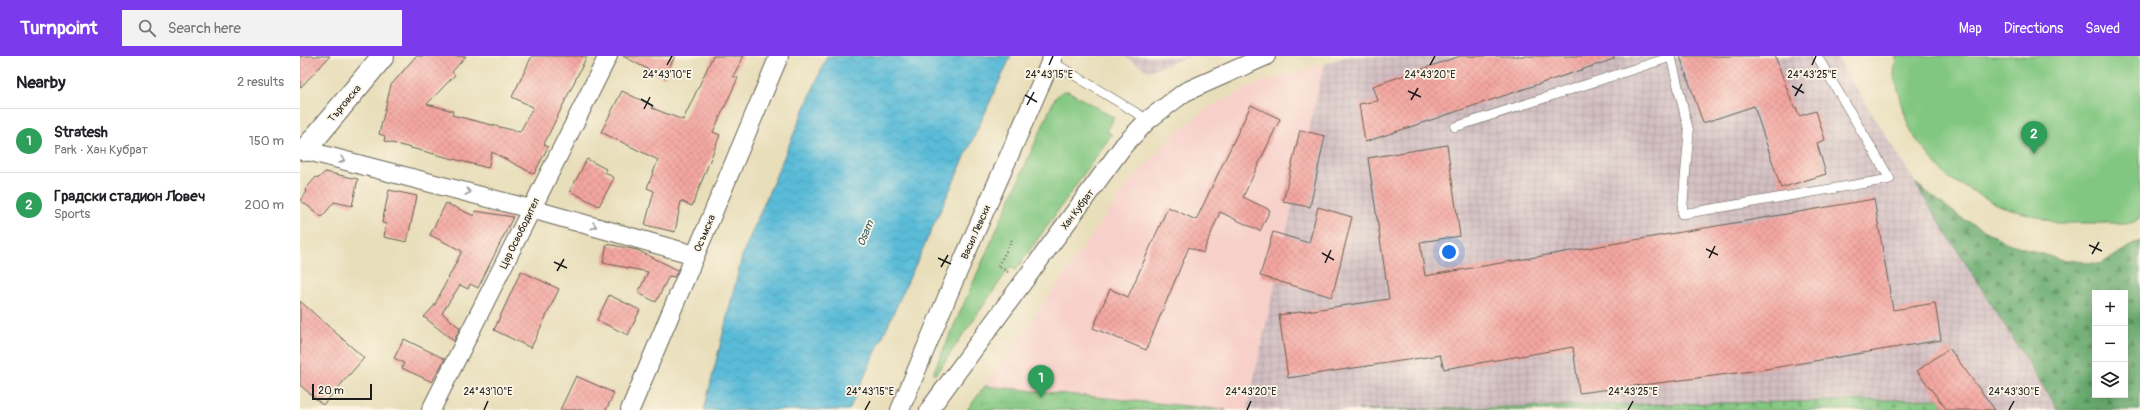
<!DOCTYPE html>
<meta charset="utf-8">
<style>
body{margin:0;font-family:Pangolin,sans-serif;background:#f2f2f2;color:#202124}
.controls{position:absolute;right:12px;bottom:12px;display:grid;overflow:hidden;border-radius:0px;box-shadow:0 4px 16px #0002}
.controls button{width:36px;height:36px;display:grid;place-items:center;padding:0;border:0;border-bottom:1px solid #e0e0e0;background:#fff;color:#202124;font:20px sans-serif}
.scale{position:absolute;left:12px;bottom:10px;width:60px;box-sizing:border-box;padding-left:4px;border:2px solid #1c1c1c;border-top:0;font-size:11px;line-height:14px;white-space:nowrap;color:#1c1c1c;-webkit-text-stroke:3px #fcf5e5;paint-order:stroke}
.you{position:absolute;left:1149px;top:196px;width:14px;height:14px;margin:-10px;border:3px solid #fff;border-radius:50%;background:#1a73e8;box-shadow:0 0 0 6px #1a73e833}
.badge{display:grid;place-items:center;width:26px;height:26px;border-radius:50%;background:#7c3aed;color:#fff;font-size:13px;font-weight:700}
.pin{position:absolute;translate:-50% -33px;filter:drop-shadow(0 1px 2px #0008)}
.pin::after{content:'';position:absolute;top:21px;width:14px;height:12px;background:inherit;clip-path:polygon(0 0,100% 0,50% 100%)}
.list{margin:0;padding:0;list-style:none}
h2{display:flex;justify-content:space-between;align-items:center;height:52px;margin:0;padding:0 16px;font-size:17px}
h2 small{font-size:13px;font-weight:400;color:#757577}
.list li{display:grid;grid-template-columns:26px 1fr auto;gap:12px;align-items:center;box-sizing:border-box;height:64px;padding:0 16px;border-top:1px solid #e0e0e0}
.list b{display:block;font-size:15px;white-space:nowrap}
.list p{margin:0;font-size:13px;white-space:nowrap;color:#757577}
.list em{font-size:13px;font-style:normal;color:#757577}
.icon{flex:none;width:22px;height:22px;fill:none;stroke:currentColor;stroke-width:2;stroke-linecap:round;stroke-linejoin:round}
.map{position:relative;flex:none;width:1840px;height:354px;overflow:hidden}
header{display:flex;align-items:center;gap:24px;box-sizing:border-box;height:56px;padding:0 20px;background:#7c3aed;color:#fff}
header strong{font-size:19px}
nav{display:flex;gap:22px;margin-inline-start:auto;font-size:14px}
.search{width:280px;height:36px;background:#f2f2f2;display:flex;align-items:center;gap:10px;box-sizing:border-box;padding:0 14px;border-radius:0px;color:#757577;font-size:15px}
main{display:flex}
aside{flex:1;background:#fff}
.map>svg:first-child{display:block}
.built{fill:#f7d0ca}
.industrial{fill:url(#industrial-grid)}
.grass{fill:#82c781;stroke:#4f724e}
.forest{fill:url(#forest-firs);stroke:#426446;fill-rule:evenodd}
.cemetery{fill:url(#cemetery-stones);stroke:#4f724e}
.park{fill:url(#park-crowns);stroke:#4f724e}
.water{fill:url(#water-waves);stroke:#3b6c7a}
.building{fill:url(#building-cross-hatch)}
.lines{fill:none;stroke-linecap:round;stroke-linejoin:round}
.service-casing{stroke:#636053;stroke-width:10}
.minor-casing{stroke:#636053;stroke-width:20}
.tertiary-casing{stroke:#636053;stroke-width:24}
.path{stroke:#636053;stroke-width:2.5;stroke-dasharray:1 3;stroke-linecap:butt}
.service{stroke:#fff;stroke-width:9}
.minor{stroke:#fff;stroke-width:18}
.tertiary{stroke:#fff;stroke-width:22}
.oneway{stroke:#999}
.ticks{fill:none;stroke:#1c1c1c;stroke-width:1.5}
.labels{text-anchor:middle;stroke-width:3.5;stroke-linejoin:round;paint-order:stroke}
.street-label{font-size:10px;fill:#1c1c1c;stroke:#fcf5e5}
.water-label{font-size:11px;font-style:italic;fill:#355c67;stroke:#fcf5e5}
.ticks-label{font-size:10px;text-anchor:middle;fill:#1c1c1c;stroke:#fcf5e5;stroke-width:3.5;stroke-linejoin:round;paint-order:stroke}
</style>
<header>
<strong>Turnpoint</strong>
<div class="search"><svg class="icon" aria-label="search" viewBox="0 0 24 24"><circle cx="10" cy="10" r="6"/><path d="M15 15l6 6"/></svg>Search here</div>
<nav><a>Map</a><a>Directions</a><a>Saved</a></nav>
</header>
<main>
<aside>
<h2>Nearby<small>2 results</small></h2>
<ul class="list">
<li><span class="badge" style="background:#2e9e5b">1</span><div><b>Stratesh</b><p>Park · Хан Кубрат</p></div><em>150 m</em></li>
<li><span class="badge" style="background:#2e9e5b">2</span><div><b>Градски стадион Ловеч</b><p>Sports</p></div><em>200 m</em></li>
</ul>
</aside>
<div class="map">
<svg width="1840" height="354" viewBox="0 0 1840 354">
<defs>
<pattern id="industrial-grid" width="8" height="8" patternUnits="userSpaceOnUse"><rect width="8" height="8" fill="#d2bec2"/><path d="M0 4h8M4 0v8" fill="none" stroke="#b4a3a6"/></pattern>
<pattern id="forest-firs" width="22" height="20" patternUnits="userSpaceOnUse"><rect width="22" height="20" fill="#69ac6f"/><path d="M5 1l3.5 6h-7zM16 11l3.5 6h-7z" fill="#568b5a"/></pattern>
<pattern id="cemetery-stones" width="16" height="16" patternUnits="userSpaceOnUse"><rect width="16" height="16" fill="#82c781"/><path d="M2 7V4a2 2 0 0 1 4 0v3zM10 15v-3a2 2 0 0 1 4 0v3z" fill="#70aa6f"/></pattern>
<pattern id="park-crowns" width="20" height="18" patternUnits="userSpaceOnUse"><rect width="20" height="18" fill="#82c781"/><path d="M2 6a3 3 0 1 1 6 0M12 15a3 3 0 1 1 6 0" fill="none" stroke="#70aa6f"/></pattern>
<pattern id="water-waves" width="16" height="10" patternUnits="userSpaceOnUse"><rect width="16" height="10" fill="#5abbd8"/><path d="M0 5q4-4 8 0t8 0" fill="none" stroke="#4ea0b9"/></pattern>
<pattern id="building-cross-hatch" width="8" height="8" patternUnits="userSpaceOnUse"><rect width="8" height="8" fill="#f4a6a1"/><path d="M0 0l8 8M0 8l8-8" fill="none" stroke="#d18e8a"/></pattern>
</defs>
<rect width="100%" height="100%" fill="#fcf5e5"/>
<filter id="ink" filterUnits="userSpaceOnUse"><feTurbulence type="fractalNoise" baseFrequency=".025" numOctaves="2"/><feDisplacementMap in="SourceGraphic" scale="8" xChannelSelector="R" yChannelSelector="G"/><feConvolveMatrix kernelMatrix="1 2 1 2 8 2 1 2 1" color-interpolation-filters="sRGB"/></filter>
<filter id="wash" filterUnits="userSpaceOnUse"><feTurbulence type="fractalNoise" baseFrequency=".012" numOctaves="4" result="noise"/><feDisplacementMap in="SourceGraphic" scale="16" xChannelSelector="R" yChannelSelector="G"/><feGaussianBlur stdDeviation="0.9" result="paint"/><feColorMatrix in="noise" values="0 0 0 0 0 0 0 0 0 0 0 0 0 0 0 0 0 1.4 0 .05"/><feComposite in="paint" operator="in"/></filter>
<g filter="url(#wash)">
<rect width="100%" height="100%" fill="#e8deba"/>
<path class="built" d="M1024 8 947 354H926L685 330 829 127 871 82 909 51 954 29Z"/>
<g class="industrial">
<path d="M824 0H890L848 15Z"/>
<path d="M1049 0H1536L1758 354H1647L1639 343 1058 354H947L1024 8Z"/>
</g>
<g class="grass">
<path d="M1596 0H1840V162L1832 167H1757L1698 149 1647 121 1610 76 1594 19Z"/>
<path d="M763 35H768L813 61V64L806 75 812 78 716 214 710 211 636 318 633 317 755 42Z"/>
</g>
<path class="forest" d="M1615 127 1660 161 1708 187 1759 203 1800 208 1840 185V354H1758ZM1795 237H1825V339H1795Z"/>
<path class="cemetery" d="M1639 343 1647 354H1058Z"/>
<path class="park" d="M685 330 926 354H667Z"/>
<path class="water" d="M527 0H711L549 354H404L443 197Z"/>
<g id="blocks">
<g class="building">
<path d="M0 0H30L0 32Z"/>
<path d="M116 0H166L152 16 155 19 127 48 153 55 152 59 220 76 233 51 212 41 232 0H287L244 88 248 91 234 118 192 96 188 112 84 85 85 80 79 78 91 29Z"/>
<path d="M323 0H375L364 22Z"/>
<path d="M413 0H444L433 20 438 22 413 76 420 79 392 150 381 145 375 176 345 169 354 135 347 132 358 104 301 76 322 35 353 50 352 52 383 64Z"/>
<path d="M1160 0H1313L1314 3 1065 86 1059 48 1078 45 1073 30Z"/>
<path d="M1380 0H1475L1494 52 1496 51 1499 60 1516 55 1525 84 1517 87 1526 118 1481 132 1454 50 1403 67Z"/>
<path d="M951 49 980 63 943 141 970 154 960 175 920 156 903 197 889 191 846 294 793 272 810 233 828 241 868 151 896 164Z"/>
<path d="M1000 74 1025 80 1010 151 983 146Z"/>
<path d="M1147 89 1160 180 1120 186 1125 220 1574 143 1593 254 1635 247 1641 284 1460 314 1279 337 1273 291 1144 313 1140 299 988 322 979 259 1089 243 1068 102Z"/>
<path d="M287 103 306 113 305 116 314 122 299 150 270 135Z"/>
<path d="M25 116 58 123 52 150 34 146 22 161 0 144 7 136 5 134 16 121 19 122Z"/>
<path d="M89 134 117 140 107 186 84 181 86 168 82 167Z"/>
<path d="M146 147 174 160 175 155 213 161 178 232 170 228 168 233 160 229 142 257 160 272 154 285 124 261 134 250 162 195 130 179Z"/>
<path d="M1018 151 1052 161 1032 241 960 220 973 176 1009 187Z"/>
<path d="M307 188 337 194 378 214 374 221 369 220 356 246 338 237 348 216 303 207Z"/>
<path d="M221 215 259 233 231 292 194 274Z"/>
<path d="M309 239 340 254 328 279 297 264Z"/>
<path d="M0 245 64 302 23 349 0 329Z"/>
<path d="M104 283 145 303 132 326 102 312 104 307 94 302Z"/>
<path d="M1649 292 1695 354H1647L1617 315Z"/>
<path d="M276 320 314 337 306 354H260Z"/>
</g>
</g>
</g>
<g filter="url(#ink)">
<use href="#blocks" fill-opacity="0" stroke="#636053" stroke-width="1"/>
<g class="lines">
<g class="service-casing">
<g id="service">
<path d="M751 5 848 64"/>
<path d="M1155 71 1371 1 1389 76 1382 158 1590 123 1517 0"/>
</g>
</g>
<g class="minor-casing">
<g id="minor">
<path d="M0 93 231 153 395 199"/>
<path d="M131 354 308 0"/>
<path d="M330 354 479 0"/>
<path d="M600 354 653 227 753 0"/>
<path d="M629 354 824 89 848 64 885 36 966 0"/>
</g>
</g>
<g class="tertiary-casing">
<path id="tertiary" d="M5 94 83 0"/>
</g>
<path class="path" d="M708 216 698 210 713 182"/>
<use href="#service" class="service"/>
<use href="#minor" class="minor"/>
<use href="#tertiary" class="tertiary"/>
</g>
<defs><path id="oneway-chevron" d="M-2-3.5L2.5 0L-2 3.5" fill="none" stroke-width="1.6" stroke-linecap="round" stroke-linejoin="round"/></defs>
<g class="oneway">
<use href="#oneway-chevron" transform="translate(42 104) rotate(14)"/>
<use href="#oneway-chevron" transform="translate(168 136) rotate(14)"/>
<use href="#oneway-chevron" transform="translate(294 170) rotate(16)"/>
</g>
</g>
<path class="ticks" d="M367 9 372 0M749 9 753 0M1130 9 1135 0M1512 9 1516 0M1492 30 1504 37M1108 35 1121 41M725 39 737 46M1495 40 1502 28M341 43 353 50M1111 44 1118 32M727 49 734 36M344 53 350 41M1789 189 1802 195M1406 193 1418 199M1022 197 1034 204M1792 198 1799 186M638 202 651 208M1409 202 1415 190M254 206 267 212M1025 207 1031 194M641 211 648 199M257 215 264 203M184 354 188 345M565 354 570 345M947 354 951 345M1328 354 1333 345M1709 354 1714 345"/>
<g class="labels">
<g class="street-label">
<text transform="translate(44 47) rotate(-50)" y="4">Търговска</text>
<text transform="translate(777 153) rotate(-53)" y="4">Хан Кубрат</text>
<text transform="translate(675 176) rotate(-66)" y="4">Васил Левски</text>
<text transform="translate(219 177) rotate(-64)" y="4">Цар Освободител</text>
<text transform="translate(404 177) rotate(-67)" y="4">Осъмска</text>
</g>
<g class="water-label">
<text transform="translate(565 177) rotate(-68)" y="4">Osam</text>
</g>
</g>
<g class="ticks-label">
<text x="367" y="22">24°43'10"E</text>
<text x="749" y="22">24°43'15"E</text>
<text x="1130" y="22">24°43'20"E</text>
<text x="1512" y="22">24°43'25"E</text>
<text x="188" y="339">24°43'10"E</text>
<text x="570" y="339">24°43'15"E</text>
<text x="951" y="339">24°43'20"E</text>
<text x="1333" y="339">24°43'25"E</text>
<text x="1714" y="339">24°43'30"E</text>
</g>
</svg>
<div class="controls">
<button>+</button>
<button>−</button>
<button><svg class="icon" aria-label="layers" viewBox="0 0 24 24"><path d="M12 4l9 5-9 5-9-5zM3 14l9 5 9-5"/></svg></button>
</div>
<div class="scale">20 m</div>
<div class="you"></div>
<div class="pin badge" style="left:741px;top:342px;background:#2e9e5b">1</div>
<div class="pin badge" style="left:1734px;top:98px;background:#2e9e5b">2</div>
</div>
</main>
